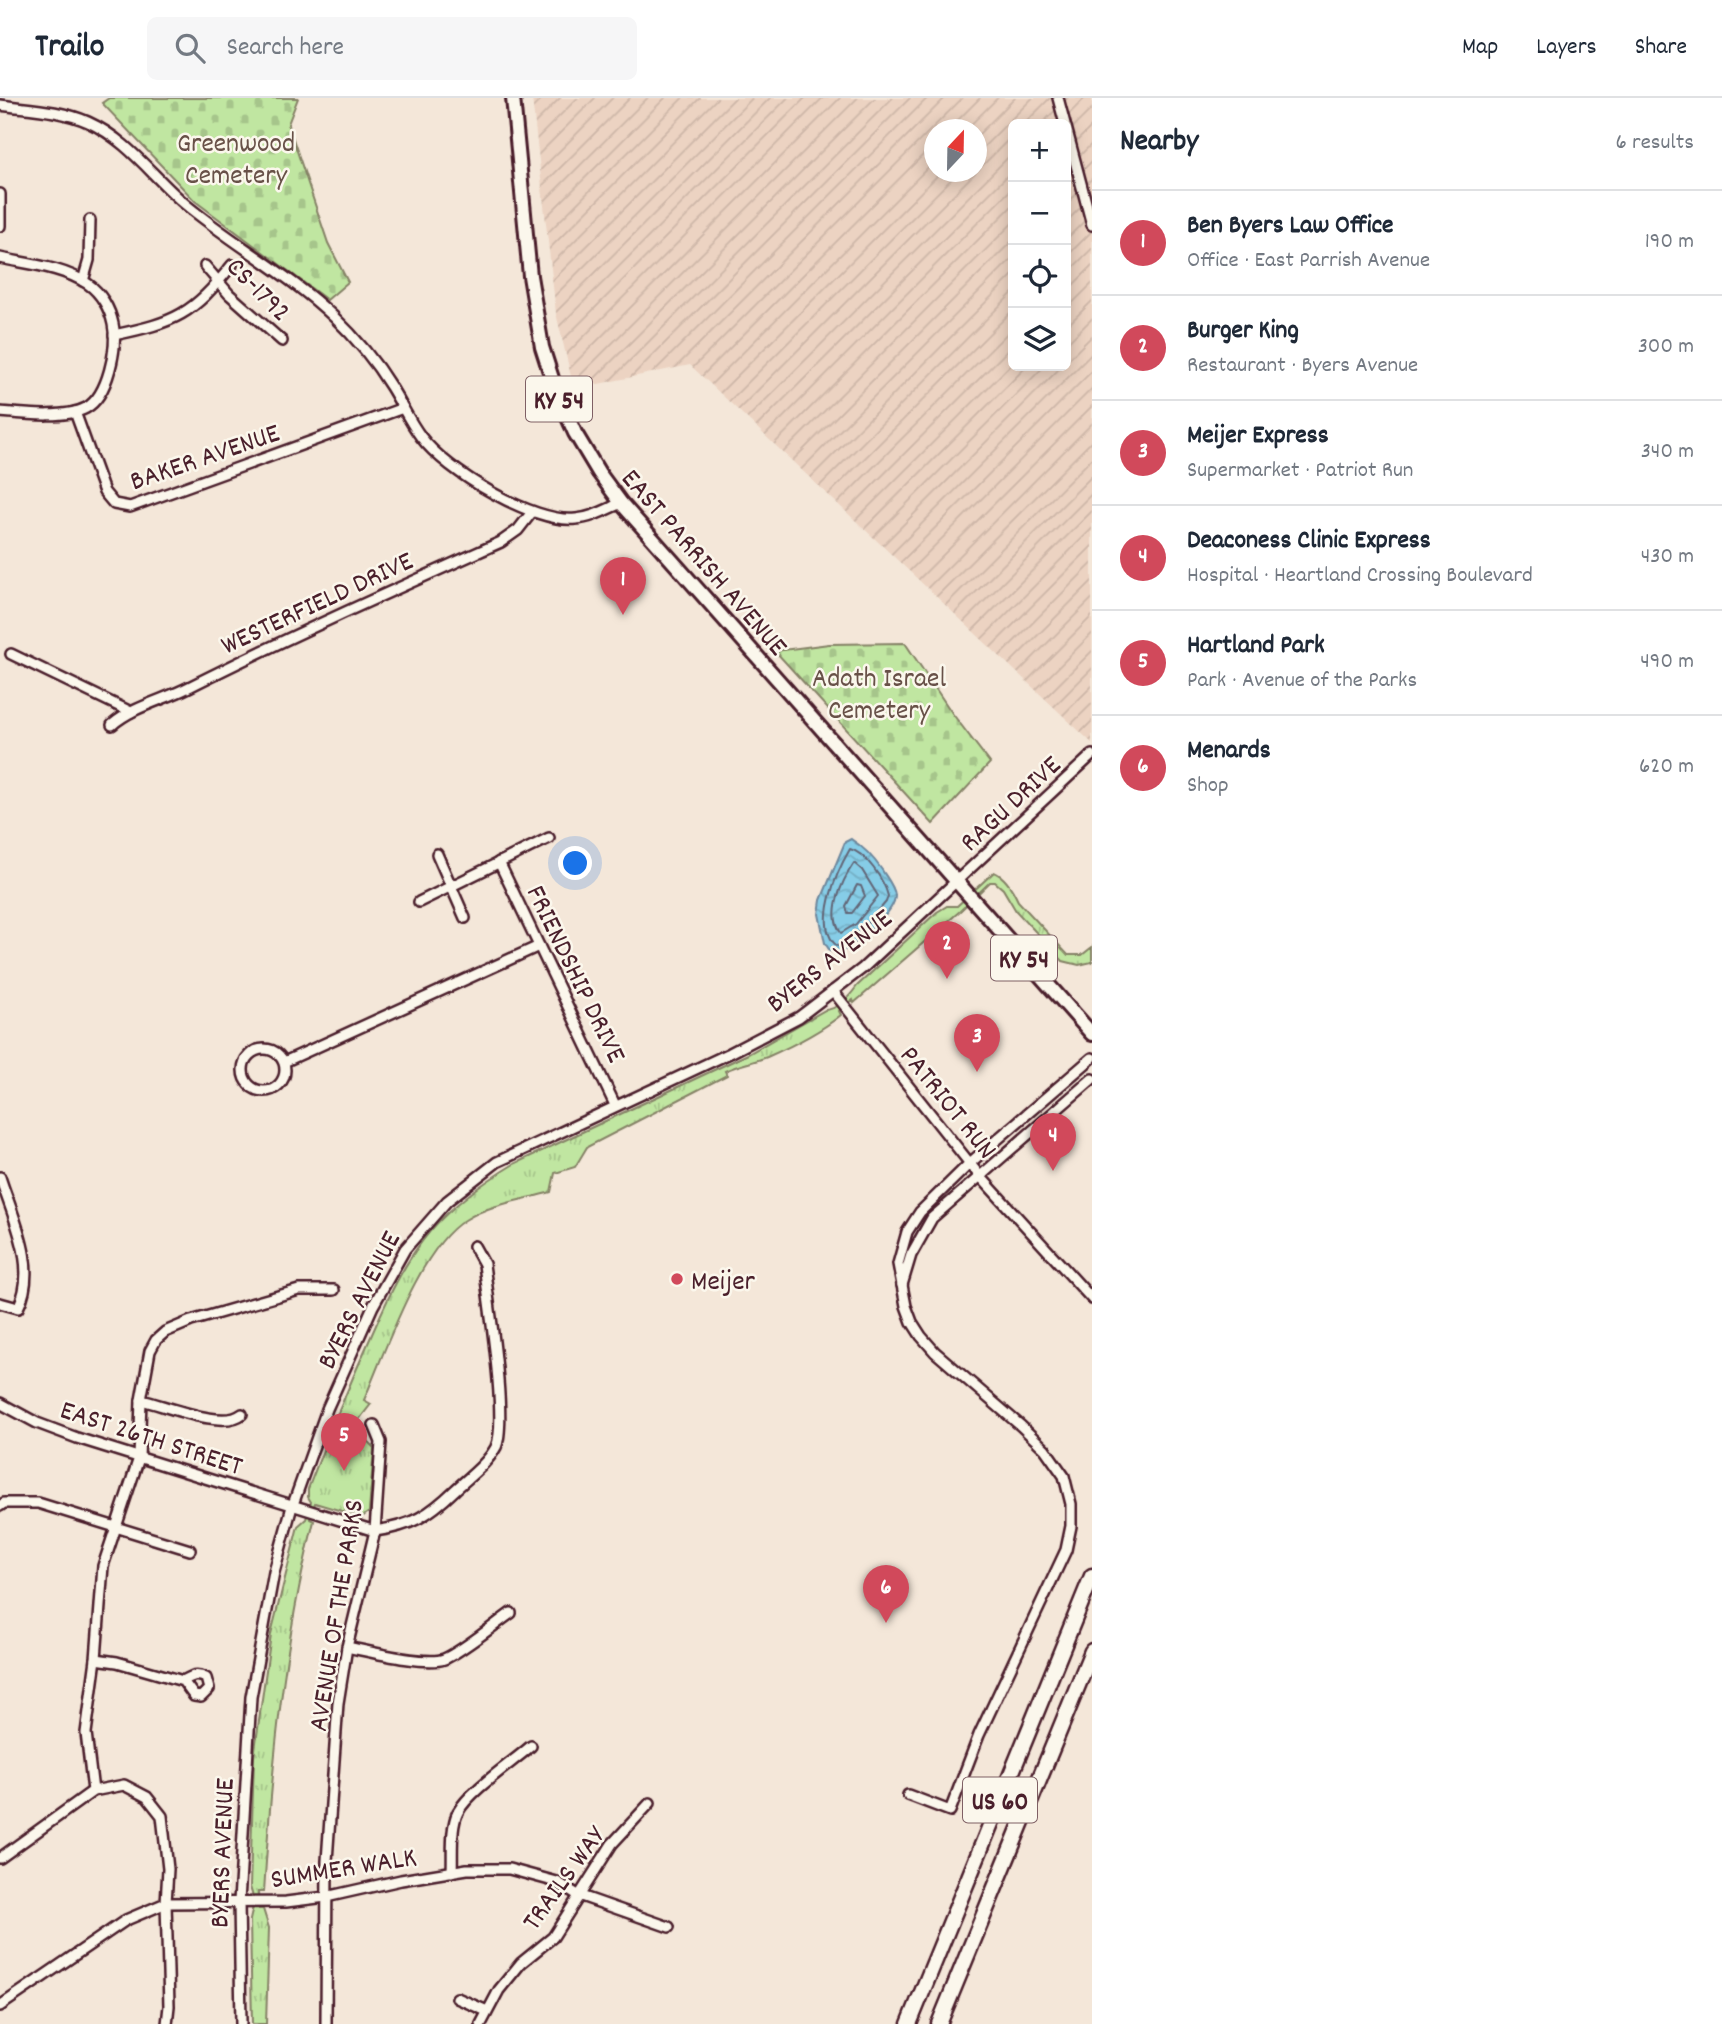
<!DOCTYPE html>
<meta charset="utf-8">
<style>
body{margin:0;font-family:Dekko,sans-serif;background:#f6f6f7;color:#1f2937}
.controls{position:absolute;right:21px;top:21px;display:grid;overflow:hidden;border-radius:10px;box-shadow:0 4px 18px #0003}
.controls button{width:63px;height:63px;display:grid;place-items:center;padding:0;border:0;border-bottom:2px solid #e0e1e3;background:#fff;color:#1f2937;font:35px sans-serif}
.compass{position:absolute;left:924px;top:21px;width:63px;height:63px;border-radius:50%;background:#fff;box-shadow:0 4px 18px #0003;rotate:22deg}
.you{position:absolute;left:576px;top:766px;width:24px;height:24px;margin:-18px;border:5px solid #fff;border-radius:50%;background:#1a73e8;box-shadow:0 0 0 10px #1a73e833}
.badge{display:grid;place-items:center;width:46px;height:46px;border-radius:50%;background:#d1495b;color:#fff;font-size:23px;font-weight:700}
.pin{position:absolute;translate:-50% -58px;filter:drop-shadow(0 2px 4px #0008)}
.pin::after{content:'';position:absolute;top:37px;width:24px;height:21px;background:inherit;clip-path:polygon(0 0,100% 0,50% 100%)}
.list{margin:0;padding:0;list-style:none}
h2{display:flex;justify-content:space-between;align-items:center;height:91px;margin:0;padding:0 28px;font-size:30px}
h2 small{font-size:23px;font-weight:400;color:#747a83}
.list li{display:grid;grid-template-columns:46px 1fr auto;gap:21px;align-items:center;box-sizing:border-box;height:105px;padding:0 28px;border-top:2px solid #e0e1e3}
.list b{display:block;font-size:26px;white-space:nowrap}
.list p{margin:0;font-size:23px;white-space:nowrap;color:#747a83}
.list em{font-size:23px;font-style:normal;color:#747a83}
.icon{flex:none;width:38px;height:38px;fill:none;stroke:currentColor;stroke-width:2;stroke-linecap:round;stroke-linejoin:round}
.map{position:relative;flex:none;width:1092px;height:1926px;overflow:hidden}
header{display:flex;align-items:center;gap:42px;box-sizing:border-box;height:98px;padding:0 35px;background:#fff;border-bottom:2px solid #e0e1e3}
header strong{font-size:33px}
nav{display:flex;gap:38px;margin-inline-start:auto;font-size:24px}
.search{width:490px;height:63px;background:#f6f6f7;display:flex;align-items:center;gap:18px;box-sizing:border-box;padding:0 24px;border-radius:10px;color:#747a83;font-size:26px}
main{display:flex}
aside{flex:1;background:#fff}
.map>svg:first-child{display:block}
.industrial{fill:url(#industrial-furrows);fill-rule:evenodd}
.grass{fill:url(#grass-tufts);stroke:#858266;stroke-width:2}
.cemetery{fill:url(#cemetery-stones);stroke:#858266;stroke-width:2}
.water{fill:url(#water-waves);stroke:#6e879c;stroke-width:2}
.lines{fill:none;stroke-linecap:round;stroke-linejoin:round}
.shore{stroke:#626576;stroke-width:2}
.minor-casing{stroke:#4a1f2b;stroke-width:14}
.major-casing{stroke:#4a1f2b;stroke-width:18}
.highway-casing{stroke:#4a1f2b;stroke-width:19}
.minor{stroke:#fbf7ec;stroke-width:9}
.major{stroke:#fbf7ec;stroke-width:12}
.highway{stroke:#fbf7ec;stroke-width:14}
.poi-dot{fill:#d1495b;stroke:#fbf7ec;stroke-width:2.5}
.labels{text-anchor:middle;stroke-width:5;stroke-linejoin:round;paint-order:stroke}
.shield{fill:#fbf7ec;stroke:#7f6065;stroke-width:2}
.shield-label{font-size:26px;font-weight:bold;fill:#4a1f2b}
.park-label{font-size:28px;fill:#685148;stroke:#fbf7ec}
.street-label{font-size:28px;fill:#4a1f2b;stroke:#fbf7ec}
.poi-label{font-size:28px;fill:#4a1f2b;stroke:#fbf7ec;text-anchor:start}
</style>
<header>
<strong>Trailo</strong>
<div class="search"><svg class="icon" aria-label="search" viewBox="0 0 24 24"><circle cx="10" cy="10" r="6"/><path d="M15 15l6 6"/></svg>Search here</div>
<nav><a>Map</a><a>Layers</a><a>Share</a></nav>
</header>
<main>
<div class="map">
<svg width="1092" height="1926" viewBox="0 0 1092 1926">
<defs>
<pattern id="industrial-furrows" width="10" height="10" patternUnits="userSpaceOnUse" patternTransform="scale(1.75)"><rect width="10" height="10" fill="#ecd3c2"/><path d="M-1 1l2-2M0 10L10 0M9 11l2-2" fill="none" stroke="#ccb5a7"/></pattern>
<pattern id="grass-tufts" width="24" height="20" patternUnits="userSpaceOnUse" patternTransform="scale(1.75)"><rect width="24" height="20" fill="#c0e6a1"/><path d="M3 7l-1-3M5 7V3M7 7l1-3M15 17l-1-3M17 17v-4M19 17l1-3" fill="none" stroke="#a6c58b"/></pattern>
<pattern id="cemetery-stones" width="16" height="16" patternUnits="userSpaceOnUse" patternTransform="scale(1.75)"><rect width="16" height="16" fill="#c0e6a1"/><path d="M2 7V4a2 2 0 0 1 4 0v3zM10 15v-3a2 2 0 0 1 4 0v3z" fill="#a6c58b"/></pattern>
<pattern id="water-waves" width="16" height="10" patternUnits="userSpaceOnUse" patternTransform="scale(1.75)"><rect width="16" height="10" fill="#86cde7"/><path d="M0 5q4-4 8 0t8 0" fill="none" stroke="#75b0c6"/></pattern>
</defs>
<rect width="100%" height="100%" fill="#f4e7d9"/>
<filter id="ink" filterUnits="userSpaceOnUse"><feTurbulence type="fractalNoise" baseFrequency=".0143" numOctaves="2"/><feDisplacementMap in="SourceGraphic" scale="14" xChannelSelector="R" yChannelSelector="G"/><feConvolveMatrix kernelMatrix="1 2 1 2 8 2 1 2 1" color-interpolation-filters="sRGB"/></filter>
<g filter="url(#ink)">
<path class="industrial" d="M532 0H1092V645L690 267 574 291 556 215ZM1013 26H1066V268H1013ZM934 32H976V74H934Z"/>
<path class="grass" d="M994 774C1006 779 1013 792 1018 803L1068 857H1082L1092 849V864L1079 867 1063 863 1016 813 1003 791 995 784H990L960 813 854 905 853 902 839 913 841 917C820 934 792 948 767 959 752 965 739 966 725 973L727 977 587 1049 575 1069 555 1075 551 1094C523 1102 490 1106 465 1122 420 1149 385 1254 364 1302L371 1306 358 1323 360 1335 374 1350 369 1414 362 1419 315 1405 310 1421 314 1423C283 1547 272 1667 264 1794H258L259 1811H263L269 1830 266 1926H252L250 1822C253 1810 255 1801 250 1789L254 1659 271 1536 298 1428 306 1421 311 1404 308 1399V1391C327 1341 347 1292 369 1243 386 1204 403 1165 431 1132 455 1105 484 1084 514 1066L748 956 825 912C838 911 850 898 857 888L937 814 947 808H957Z"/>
<g class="cemetery">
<path d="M109 0H298L288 26 328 145 348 184 327 202 195 103 102 5Z"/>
<path d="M905 545 952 615 990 665 933 726 775 553 829 546Z"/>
</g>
<path class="water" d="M851 741C865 750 873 759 882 772 886 779 894 788 895 797 896 816 854 846 839 856L830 853 825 845 819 816 821 802 845 744Z"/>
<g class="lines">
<g class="shore">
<path d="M850 751C866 755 884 782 888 798L886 804 862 832 837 848C813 828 837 773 850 751Z"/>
<path d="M854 765 862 772 878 798 856 826 841 835C827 815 842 783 854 765Z"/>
<path d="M857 787 861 788 865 798 852 815H848L846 808Z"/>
</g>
<g class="minor-casing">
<g id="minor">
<path d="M1058 0 1065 26"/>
<path d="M0 7C29 11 61 12 88 24 128 42 153 79 185 106 233 146 289 176 334 219 355 239 375 263 391 289 401 305 409 323 421 339 446 373 534 426 576 421 592 420 607 411 621 405"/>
<path d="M1066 29 1092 127"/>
<path d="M0 96V128"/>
<path d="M0 160C28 166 63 169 88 186 101 195 110 211 113 226 118 249 108 298 86 310 65 321 23 316 0 314"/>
<path d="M205 168 229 196 282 243"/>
<path d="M83 183 89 162 90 122"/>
<path d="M114 237C176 224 192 217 232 167"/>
<path d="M75 314 104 394 114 406 130 409 403 310"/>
<path d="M11 556 131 614"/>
<path d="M112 627C134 608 164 602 189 589 292 537 396 491 501 444L518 432 532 414"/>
<path d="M437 756 465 820"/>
<path d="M499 764 615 1007"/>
<path d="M419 804 549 740"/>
<path d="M833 893 979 1077 1092 1201"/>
<circle cx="264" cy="972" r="21"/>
<path d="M284 964 539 848"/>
<path d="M0 1079C13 1120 39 1169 18 1210L0 1205"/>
<path d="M902 1187 911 1157 932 1120 1092 981"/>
<path d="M141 1302C165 1307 223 1332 242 1316"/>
<path d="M0 1305 37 1325 77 1340 375 1433C412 1428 429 1417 455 1392 469 1379 487 1366 496 1349 508 1323 488 1201 484 1166L474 1148"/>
<path d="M0 1408 4 1405H38L190 1452"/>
<path d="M347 1549C367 1553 426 1568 444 1561 461 1554 494 1527 511 1515"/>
<path d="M96 1561 117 1564 183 1583 194 1598 201 1599 209 1591 206 1580C196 1575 192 1578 183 1583"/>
<path d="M93 1693 86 1635 96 1561 103 1468 139 1360 141 1302 150 1253 156 1242 165 1234 191 1223 299 1192H334"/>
<path d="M908 1697 950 1713 979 1637 1066 1452 1071 1428V1406L1064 1378 1045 1351 1021 1328 935 1254 921 1238 912 1224 906 1208 898 1166 907 1134 920 1114 970 1065 1092 960"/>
<path d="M0 1760 93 1693 124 1687 147 1699 162 1718 168 1771 166 1805 169 1908 167 1926"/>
<path d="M452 1774C453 1756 450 1730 458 1714 469 1693 513 1664 531 1648"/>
<path d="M457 1900 487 1913"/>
<path d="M0 1908 126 1822 166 1805 286 1804 326 1799 401 1782 467 1771H509L557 1784 578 1797 669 1829"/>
<path d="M241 1926 239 1804 251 1599 274 1474 291 1412 327 1311 373 1208 405 1151 447 1103 497 1064 730 955 799 919 863 870 1092 657"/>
<path d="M326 1926 327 1763 338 1605 347 1549 375 1433 381 1344 374 1327"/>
<path d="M481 1926 499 1892 521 1865 553 1839 612 1746 650 1705"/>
</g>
</g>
<g class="major-casing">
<path id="major" d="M513 0 530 178 542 249 556 293 575 335 599 375 621 405 1092 936"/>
</g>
<g class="highway-casing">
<g id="highway">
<path d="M909 1926 1092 1478"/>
<path d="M939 1926 1092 1553"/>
</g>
</g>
<use href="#minor" class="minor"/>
<use href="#major" class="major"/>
<use href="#highway" class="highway"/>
</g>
</g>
<circle class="poi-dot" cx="677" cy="1181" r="7"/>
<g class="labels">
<g class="shield">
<rect x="526" y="278.5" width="66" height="45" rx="5"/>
<rect x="991" y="837.5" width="66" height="45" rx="5"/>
<rect x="963" y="1679.5" width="74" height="45" rx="5"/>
</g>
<g class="shield-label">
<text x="559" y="310">KY 54</text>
<text x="1024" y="869">KY 54</text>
<text x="1000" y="1711">US 60</text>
</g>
<g class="park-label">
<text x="236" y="53">Greenwood<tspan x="236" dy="32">Cemetery</tspan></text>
<text x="879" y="588">Adath Israel<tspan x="879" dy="32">Cemetery</tspan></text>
</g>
<g class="street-label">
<text transform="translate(260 190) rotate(45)" y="10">CS-1792</text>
<text transform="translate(204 357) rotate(-19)" y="10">BAKER AVENUE</text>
<text transform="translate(706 463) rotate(49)" y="10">EAST PARRISH AVENUE</text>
<text transform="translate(316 503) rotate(-25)" y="10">WESTERFIELD DRIVE</text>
<text transform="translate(1009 704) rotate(-43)" y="10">RAGU DRIVE</text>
<text transform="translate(828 861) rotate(-38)" y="10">BYERS AVENUE</text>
<text transform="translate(578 875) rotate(64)" y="10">FRIENDSHIP DRIVE</text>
<text transform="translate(950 1003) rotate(51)" y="10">PATRIOT RUN</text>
<text transform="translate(357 1201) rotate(-63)" y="10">BYERS AVENUE</text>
<text transform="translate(152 1338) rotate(18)" y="10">EAST 26TH STREET</text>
<text transform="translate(334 1517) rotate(-81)" y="10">AVENUE OF THE PARKS</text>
<text transform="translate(220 1755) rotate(-88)" y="10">BYERS AVENUE</text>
<text transform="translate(343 1768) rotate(-9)" y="10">SUMMER WALK</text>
<text transform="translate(562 1779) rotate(-54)" y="10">TRAILS WAY</text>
</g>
<g class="poi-label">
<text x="691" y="1191">Meijer</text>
</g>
</g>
</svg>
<div class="controls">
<button>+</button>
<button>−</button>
<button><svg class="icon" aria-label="locate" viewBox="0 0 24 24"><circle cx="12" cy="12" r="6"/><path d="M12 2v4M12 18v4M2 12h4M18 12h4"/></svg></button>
<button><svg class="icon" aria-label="layers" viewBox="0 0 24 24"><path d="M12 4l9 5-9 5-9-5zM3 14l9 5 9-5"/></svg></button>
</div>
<svg class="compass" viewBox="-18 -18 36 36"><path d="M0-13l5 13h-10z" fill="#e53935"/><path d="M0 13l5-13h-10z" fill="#747a83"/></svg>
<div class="you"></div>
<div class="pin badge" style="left:623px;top:517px">1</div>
<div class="pin badge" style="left:947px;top:881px">2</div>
<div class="pin badge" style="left:977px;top:974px">3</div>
<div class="pin badge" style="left:1053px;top:1073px">4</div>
<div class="pin badge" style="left:344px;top:1373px">5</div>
<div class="pin badge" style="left:886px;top:1525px">6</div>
</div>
<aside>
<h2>Nearby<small>6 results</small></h2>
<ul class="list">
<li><span class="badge">1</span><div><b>Ben Byers Law Office</b><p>Office · East Parrish Avenue</p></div><em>190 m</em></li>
<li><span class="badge">2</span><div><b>Burger King</b><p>Restaurant · Byers Avenue</p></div><em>300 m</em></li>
<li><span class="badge">3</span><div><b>Meijer Express</b><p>Supermarket · Patriot Run</p></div><em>340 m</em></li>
<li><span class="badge">4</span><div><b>Deaconess Clinic Express</b><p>Hospital · Heartland Crossing Boulevard</p></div><em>430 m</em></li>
<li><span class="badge">5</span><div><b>Hartland Park</b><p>Park · Avenue of the Parks</p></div><em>490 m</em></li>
<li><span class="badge">6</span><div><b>Menards</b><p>Shop</p></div><em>620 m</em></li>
</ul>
</aside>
</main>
